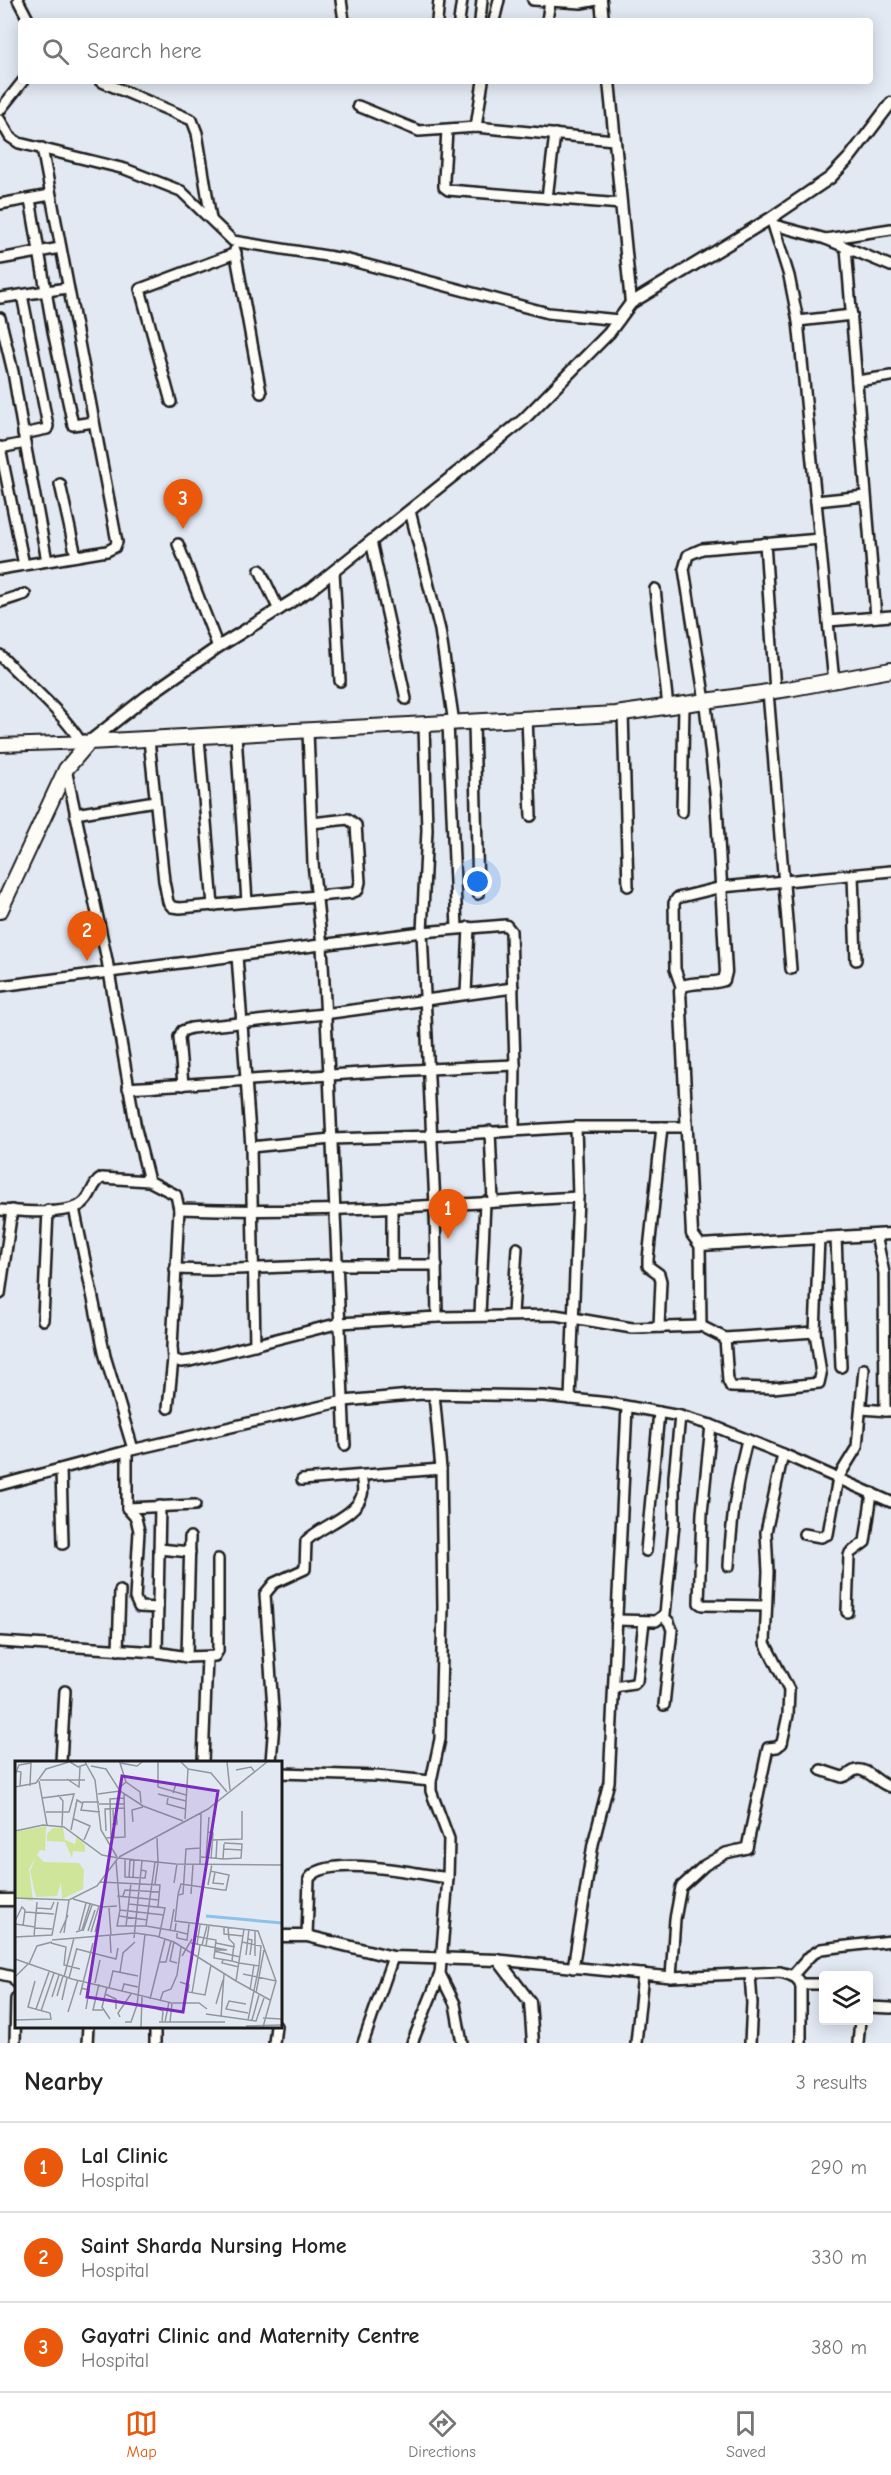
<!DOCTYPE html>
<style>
body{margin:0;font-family:"Comic Neue",sans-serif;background:#f6f6f6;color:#222}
.controls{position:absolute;right:18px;bottom:18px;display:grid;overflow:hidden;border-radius:6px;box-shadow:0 3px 15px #0003}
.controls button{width:54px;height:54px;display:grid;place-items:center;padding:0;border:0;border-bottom:2px solid #e0e0e0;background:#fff;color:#222;font:30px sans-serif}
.you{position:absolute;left:478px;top:882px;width:21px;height:21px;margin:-15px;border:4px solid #fff;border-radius:50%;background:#1a73e8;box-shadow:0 0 0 9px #1a73e833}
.badge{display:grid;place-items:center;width:39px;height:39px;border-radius:50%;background:#ea580c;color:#fff;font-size:20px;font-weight:700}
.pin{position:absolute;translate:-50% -50px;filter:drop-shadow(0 2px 3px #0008)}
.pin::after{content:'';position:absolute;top:32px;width:21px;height:18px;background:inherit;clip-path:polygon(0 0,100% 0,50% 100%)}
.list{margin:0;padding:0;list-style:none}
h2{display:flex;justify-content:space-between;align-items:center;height:78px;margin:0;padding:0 24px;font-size:26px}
h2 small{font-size:20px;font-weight:400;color:#767676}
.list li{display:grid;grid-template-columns:39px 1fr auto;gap:18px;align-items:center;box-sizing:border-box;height:90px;padding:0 24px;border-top:2px solid #e0e0e0}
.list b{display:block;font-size:22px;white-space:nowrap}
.list p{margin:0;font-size:20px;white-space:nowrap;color:#767676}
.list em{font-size:20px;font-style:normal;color:#767676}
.icon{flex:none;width:33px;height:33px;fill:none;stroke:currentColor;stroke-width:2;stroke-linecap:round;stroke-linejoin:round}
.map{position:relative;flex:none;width:891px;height:2043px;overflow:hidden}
.search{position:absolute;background:#fff;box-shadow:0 3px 15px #0003;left:18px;right:18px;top:18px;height:66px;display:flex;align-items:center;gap:15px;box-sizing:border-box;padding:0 21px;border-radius:6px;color:#767676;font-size:22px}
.sheet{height:348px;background:#fff}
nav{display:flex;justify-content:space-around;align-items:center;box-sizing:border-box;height:84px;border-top:2px solid #e0e0e0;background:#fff;font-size:16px;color:#767676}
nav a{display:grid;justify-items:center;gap:3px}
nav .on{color:#ea580c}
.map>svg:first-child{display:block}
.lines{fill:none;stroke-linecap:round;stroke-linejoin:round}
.minor-casing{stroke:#1c1c1c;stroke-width:14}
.tertiary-casing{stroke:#1c1c1c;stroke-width:15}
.secondary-casing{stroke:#1c1c1c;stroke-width:16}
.primary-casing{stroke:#1c1c1c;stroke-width:18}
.minor{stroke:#fdfcf7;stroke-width:9}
.tertiary{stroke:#fdfcf7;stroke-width:10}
.secondary{stroke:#fdfcf7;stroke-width:12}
.primary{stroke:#fdfcf7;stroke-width:14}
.inset-river{fill:none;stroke:#8cc2ea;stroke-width:3}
.inset-road{fill:none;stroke:#93979d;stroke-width:1.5}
.view{fill:#7b2cbf;fill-opacity:0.15;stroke:#7b2cbf;stroke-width:3}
.inset-edge{fill:none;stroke:#1c1c1c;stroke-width:3}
</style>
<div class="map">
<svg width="891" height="2043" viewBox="0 0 891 2043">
<rect width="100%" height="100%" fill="#e2e9f3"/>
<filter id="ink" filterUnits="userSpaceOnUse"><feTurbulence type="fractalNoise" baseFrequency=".0167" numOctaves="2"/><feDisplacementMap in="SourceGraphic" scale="12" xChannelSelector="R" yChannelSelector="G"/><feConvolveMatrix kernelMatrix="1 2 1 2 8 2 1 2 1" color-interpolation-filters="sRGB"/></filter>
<g filter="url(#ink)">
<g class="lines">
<g class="minor-casing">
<g id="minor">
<path d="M18 0 29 21"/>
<path d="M341 0 344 21"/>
<path d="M533 0 581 3 597 0"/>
<path d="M437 21 439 0"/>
<path d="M459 21 462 0"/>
<path d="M480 21 482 0"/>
<path d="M494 21 499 0"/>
<path d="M547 21 550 1"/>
<path d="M100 81 192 120 197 133 211 219"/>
<path d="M358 106 419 131 476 127 614 140"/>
<path d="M0 110 23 81"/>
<path d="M0 120 10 137 19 143 125 169 181 191 233 241 345 259 548 313 619 320"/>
<path d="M476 127 483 81"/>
<path d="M447 130 444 179V187L448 190 621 204"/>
<path d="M547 198 555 134"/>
<path d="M30 199 53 331 73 425 94 422"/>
<path d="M0 204 50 195"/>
<path d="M771 218 789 276 798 321 834 682"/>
<path d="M774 225 826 239 891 266"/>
<path d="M826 239 891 229"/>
<path d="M846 248 876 617"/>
<path d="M235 250 261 393"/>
<path d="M0 259 60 248"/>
<path d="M22 295 48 426 47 429 23 434"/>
<path d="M0 298 67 288"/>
<path d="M0 318 13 372 25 443 0 448"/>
<path d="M798 321 852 315"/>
<path d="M857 381 891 376"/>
<path d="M171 402 140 289 236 253"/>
<path d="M25 443 47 561"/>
<path d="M0 447 24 565"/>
<path d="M60 484 76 556"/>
<path d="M816 501 865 496"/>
<path d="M410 511 440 630 454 723"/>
<path d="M371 541 406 699"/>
<path d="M765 543 775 691"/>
<path d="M178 544 218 647"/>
<path d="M0 569 107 551 115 547 117 542 42 148"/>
<path d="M260 570 279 610"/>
<path d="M334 571 340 681"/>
<path d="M655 589 668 707"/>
<path d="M0 602 25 594"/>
<path d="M828 621 891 616"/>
<path d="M0 655C28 685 59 708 81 742L84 740"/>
<path d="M768 692 791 969"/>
<path d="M705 701 684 569 688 555 702 549 820 539"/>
<path d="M623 713 628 886"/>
<path d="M527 718 531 816"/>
<path d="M474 722 478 894"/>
<path d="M448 723 457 928"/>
<path d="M308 731 313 863 322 946 329 1074 345 1445"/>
<path d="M236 735 247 902"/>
<path d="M199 738 213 906"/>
<path d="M149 740 164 881 168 902 172 907 180 908 351 893 358 890 360 882 356 825 348 819 312 823"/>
<path d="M66 769 107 960 136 1129 149 1181 176 1195 179 1209C312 1214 445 1205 578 1197"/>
<path d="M682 812 684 704"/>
<path d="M75 814 155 801"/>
<path d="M853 875 856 960"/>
<path d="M237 956 251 1147 255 1345"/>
<path d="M0 986 422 932 506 925 511 931 515 1065 514 1129"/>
<path d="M682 989 675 969 674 903 677 898 722 887 891 871"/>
<path d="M466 994 469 927"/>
<path d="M183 1085 179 1037 182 1031 191 1028 324 1014 513 988"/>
<path d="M128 1088C257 1080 386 1070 515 1065"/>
<path d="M576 1127H687"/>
<path d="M490 1131 493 1202"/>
<path d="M251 1147 331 1139 430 1136 576 1127 578 1197 570 1399"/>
<path d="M392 1207V1265"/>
<path d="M74 1208 105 1356 133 1449"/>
<path d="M179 1209 172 1347 173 1359 181 1362 190 1361 340 1323 437 1317 435 1205 422 932 427 830 424 725"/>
<path d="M0 1210C20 1211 68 1216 83 1203 92 1196 92 1183 102 1178L149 1181"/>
<path d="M876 1235 884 1273 885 1411"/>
<path d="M836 1237 841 1367"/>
<path d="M700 1245 701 1326 725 1338 815 1332"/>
<path d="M175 1269 210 1270 338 1265H437"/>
<path d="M0 1294 12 1210"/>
<path d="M513 1314 517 1248"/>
<path d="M480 1315 485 1202"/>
<path d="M437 1317 555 1315 632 1328 701 1326"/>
<path d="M43 1320 48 1210"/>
<path d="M659 1327 661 1281 659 1274 648 1266V1259L662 1127"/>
<path d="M725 1338 728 1381 731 1387 773 1388 819 1383 821 1374 815 1332 819 1238"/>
<path d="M434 1394 441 1469 443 1607 440 1739 431 1781V1791L449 1839 448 1878 440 1974 455 2004 462 2043"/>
<path d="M168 1408 173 1359"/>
<path d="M862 1409 889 1411"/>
<path d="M711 1425 702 1513 699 1603 702 1605 766 1606"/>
<path d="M127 1451V1508L136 1518 139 1531 135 1598 139 1607 158 1608"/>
<path d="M61 1469 63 1544"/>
<path d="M302 1480 441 1469"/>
<path d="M0 1485 127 1451 344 1401 422 1394 544 1396 609 1403 680 1416 711 1425 783 1454 891 1502"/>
<path d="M127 1508 195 1505"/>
<path d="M804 1534 821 1537 828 1534 838 1478 857 1447 864 1369"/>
<path d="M159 1549 190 1552"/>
<path d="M646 1551 659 1412"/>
<path d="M729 1566C731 1523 736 1482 747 1440"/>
<path d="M847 1612 849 1556 850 1553 865 1542 872 1493"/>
<path d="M664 1617 669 1622 672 1630 664 1705"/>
<path d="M616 1620 656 1621 665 1614 674 1524V1477L680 1416"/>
<path d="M0 1642 157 1652 187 1657 215 1656 218 1651V1559"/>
<path d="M118 1650 120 1591"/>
<path d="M157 1652 160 1506"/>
<path d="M187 1657 190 1537"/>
<path d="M614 1687 634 1684 637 1681 644 1622"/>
<path d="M61 1762 65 1691"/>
<path d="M203 1762 207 1657"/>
<path d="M271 1762 274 1723 265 1594 274 1583 305 1569 306 1541C320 1526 356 1516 362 1495 364 1489 362 1482 361 1476"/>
<path d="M821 1770 842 1777C848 1776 850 1772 856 1770 867 1767 879 1785 891 1787"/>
<path d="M280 1773 377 1776 431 1781"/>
<path d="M307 1936 309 1879C324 1853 420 1874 448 1878"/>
<path d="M498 1960 671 1977 780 1972C790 1975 799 1976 801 1987V2043"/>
<path d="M573 1968 593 1844 609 1782 627 1407"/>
<path d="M0 1974 13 1977 16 1982"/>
<path d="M750 1974 752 2003 750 2043"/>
<path d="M792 1976 810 1956 821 1949 891 1941"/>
<path d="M671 1977 675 1919 681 1887 705 1865 726 1853 747 1848 767 1752 768 1748 777 1747 782 1743 788 1715 789 1690 765 1643 768 1572 766 1532 783 1454"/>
<path d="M801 1984H821L824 1986"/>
<path d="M868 2007 891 2008"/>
<path d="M15 2043 16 1999"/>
<path d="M87 2043 88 2026"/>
<path d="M155 2043V2026"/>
<path d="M274 2043 276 2026"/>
<path d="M363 2043 393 1957"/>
<path d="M412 2043 440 1974"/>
<path d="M636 2043 643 1974"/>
<path d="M858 2043 860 2020"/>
</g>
</g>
<g class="tertiary-casing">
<g id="tertiary">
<path d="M601 0 603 21"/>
<path d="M609 81 631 303"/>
<path d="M705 701 716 796 726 972 724 980C711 985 696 981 683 986L680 991 692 1234 700 1245 891 1234"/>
<path d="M89 742 146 697 218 647 310 590 523 420 609 333 631 303 771 218 830 178 850 157 891 103"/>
<path d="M0 1900H16"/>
<path d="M280 1936H307L393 1957 498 1960 530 2002 533 2043"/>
</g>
</g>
<g class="secondary-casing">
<path id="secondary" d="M0 745 89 742"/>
</g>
<g class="primary-casing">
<path id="primary" d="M0 911 66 769 89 742 616 714 788 689 891 670"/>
</g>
<use href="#minor" class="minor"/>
<use href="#tertiary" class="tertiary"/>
<use href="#secondary" class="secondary"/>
<use href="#primary" class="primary"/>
</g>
</g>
<g transform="translate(15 1761)">
<rect width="267" height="267" fill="#e2e9f3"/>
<path d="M38 67H48L50 79 60 83 62 75 70 84V91L58 90 57 97 50 81 32 80V73Z" fill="#cfe59a"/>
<path d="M31 65 30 90 25 89 22 94 29 101 64 102 69 109 68 128 47 138 46 121 42 135 21 136 15 110 21 96 14 108 18 140 0 137V71Z" fill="#cfe59a"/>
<path class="inset-river" d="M191 155 267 162"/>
<path class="inset-road" d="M55 1 63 6 72 3M70 1 80 19 86 69 102 96M143 1V26L171 34M166 1 173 8 170 58M212 1 215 29M76 5 91 8 105 30 128 45 168 60M173 8 196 12 212 31M221 9 236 6 239 10M1 10 6 11 5 25M0 14 4 4 16 2M52 18 64 26 65 6M25 19H70M24 20 32 64M111 21 125 31 126 42M15 25 16 1M0 26 21 22 31 8 54 1M104 27 111 21 105 2 122 5 127 1M158 32 161 23 172 25M83 33 105 30M143 33 171 40M43 34 48 40 47 65M27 37 59 33 54 51H31M153 37 152 43 170 48M84 41H68L66 49 85 51M84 43H109M98 47 99 76M59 58 75 65 69 79M118 61 117 49 128 46M97 63H102L101 47M56 69 62 39 67 42M0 70 28 64 49 66 87 94 103 97M91 70 90 48 109 47M193 71 198 72 196 97M96 76 95 38 109 37M90 77 110 76 109 32M142 77 143 101M197 79 227 78V50M186 87 171 88 168 133 163 134 160 160 243 170 261 220 248 266M209 88 227 89M104 96 193 48 252 1M186 96 208 98 209 83M191 97 194 56M201 97 202 79M110 98V116L130 117 131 110 126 109M208 98 226 97 227 83 209 82M101 100 105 149 149 154M185 103 186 52M195 110 214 114 211 129H208M200 111 198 122 209 123M114 117 115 98M118 117 119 98M85 121 145 124 143 146M159 122 162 103M140 123 143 102M193 124 197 103M163 133 166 123 208 129M176 133 178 104M102 135 144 139M108 135 110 129 145 131M0 137 54 139 82 125 103 97 161 103 267 104M58 138 87 146 102 145M114 143 150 147 144 176M22 147 36 148 39 141M94 147 96 174M105 149 102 165H131L140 101M10 151 39 153M104 155 132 159M0 160 7 146 10 149 8 165M161 162 160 170 172 173M0 163 20 166M111 165 116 122M131 165 160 170M209 166V173L228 175M213 166 214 178 219 183 217 200 224 202M19 167 37 168M229 168 221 220 255 239M64 169 71 142M68 170 77 144M73 170 80 149M155 170 159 148M61 171 67 169 75 143M76 171 84 145M80 171 87 146M45 172 53 154M49 172 54 139M162 172V177L172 179 174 163M95 174 96 192M19 175 22 141M179 175 201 179 199 197 217 200M0 176 37 174 43 141M119 177 127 100M233 178 237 179 235 194M37 179 120 172 141 175 159 181 221 220M159 181 155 200 162 202M36 182 51 186 49 204 65 208M176 182 212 189H200M201 182 220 186M182 183 185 164M187 184 192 165M191 185 194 165M62 188 101 198 103 187M199 190 225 196M231 194 234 168M167 195 177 178M240 195V169M0 198 57 218 157 242 155 261M208 198 207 202 224 206M145 201H151L156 180M224 202 244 205 246 185 227 181M14 203 22 185 37 181M105 211 108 192 120 181M228 213 261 220M0 216 13 203M49 216 59 177M54 217 62 187M165 221 174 224 173 231 190 234 196 204M80 222 85 199M84 223 78 249H88M92 226 87 246 95 258M66 227 74 229 71 248M94 227 98 210 123 215M235 229 239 204M107 230 109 223 123 226M177 232 185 184M241 232 249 189M90 233 101 238V248M65 234 78 182M42 235 48 215M37 236 44 214M135 238 150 178M47 239 52 217M145 240 148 231 156 228 162 214 166 186M158 242H184L192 248M201 243 208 219M231 243 214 240 211 248 233 252M140 247 148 250 147 261M21 248 34 211M26 250 39 212M53 251 63 219M191 253 241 260 249 237M105 256 103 252 116 233M206 256 209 213M248 257 267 258M0 259 36 258 35 252 13 246 20 220M233 259 244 205M237 259 244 234M110 261H116L122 244 130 173M144 261H210M150 261 154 241M231 265 267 264M126 266 127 236"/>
<path class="view" d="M107 15 203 30 168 251 72 236Z"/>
<rect width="267" height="267" class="inset-edge"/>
</g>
</svg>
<div class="controls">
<button><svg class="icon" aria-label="layers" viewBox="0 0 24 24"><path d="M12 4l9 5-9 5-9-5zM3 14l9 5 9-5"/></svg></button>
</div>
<div class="you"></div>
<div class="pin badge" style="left:448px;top:1239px">1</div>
<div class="pin badge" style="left:87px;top:961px">2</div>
<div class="pin badge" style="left:183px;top:529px">3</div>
<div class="search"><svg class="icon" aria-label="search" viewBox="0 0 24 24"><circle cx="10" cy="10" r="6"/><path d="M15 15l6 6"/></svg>Search here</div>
</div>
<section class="sheet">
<h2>Nearby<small>3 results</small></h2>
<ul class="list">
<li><span class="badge">1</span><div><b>Lal Clinic</b><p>Hospital</p></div><em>290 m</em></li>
<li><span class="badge">2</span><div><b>Saint Sharda Nursing Home</b><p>Hospital</p></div><em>330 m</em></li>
<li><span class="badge">3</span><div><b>Gayatri Clinic and Maternity Centre</b><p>Hospital</p></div><em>380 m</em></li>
</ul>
</section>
<nav>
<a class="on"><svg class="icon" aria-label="map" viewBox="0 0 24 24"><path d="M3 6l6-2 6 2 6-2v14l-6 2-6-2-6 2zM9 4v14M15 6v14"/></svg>Map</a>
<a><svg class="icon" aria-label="directions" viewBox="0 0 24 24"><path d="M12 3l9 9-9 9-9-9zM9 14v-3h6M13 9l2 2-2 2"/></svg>Directions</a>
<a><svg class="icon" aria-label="saved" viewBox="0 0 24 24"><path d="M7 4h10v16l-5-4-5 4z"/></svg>Saved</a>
</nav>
